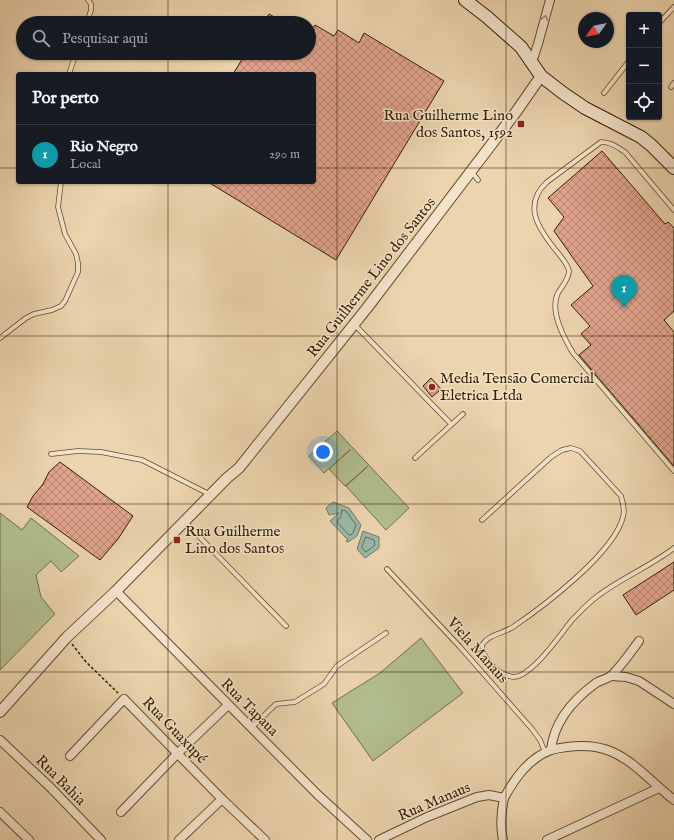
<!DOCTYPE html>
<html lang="pt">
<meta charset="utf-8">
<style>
body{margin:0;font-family:"IM FELL English",serif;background:#242831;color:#f1f3f6}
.controls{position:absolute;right:12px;top:12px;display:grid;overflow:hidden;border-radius:4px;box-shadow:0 1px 3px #0004}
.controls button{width:36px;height:36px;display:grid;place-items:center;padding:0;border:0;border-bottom:1px solid #363941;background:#171b24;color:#f1f3f6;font:20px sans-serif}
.compass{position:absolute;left:578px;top:12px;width:36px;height:36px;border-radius:50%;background:#171b24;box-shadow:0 1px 3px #0004;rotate:237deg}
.you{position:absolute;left:323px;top:452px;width:14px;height:14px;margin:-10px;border:3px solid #fff;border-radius:50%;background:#1a73e8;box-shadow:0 0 0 6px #1a73e833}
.badge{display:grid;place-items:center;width:26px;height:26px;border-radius:50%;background:#c59692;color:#fff;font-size:13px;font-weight:700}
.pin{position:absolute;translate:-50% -33px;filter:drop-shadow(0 1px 2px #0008)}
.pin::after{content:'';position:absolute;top:21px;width:14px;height:12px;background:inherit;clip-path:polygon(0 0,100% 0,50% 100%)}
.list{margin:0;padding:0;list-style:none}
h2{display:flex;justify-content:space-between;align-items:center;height:52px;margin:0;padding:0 16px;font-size:17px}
h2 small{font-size:13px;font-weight:400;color:#9ea1a6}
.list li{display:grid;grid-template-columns:26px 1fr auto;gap:12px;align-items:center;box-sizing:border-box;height:60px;padding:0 16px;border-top:1px solid #363941}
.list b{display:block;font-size:15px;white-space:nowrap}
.list p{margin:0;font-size:13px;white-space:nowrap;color:#9ea1a6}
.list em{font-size:13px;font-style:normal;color:#9ea1a6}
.icon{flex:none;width:22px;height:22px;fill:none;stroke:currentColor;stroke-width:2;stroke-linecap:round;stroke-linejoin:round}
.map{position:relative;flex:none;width:674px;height:840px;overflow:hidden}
.search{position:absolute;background:#171b24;box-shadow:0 1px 3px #0004;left:16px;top:16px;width:300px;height:44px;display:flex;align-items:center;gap:10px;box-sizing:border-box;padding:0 14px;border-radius:22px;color:#9ea1a6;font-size:15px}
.panel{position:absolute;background:#171b24;box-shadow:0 1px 3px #0004;left:16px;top:72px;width:300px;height:112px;border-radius:4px}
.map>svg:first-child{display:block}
.grass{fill:#b2be8f;stroke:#736e48}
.water{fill:#99b8a7;stroke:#717a64}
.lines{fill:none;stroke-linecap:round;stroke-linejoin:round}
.shore{stroke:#666b54;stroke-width:1}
.building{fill:url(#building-cross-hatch);stroke:#341e00}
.service-casing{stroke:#624c2c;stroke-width:5.5}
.minor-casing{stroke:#624c2c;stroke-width:10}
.tertiary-casing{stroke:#624c2c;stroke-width:12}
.secondary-casing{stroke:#341e00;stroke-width:14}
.path{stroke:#341e00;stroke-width:1.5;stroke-dasharray:3 2;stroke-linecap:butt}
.service{stroke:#f3e3ca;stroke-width:4}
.minor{stroke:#f3e3ca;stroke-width:8}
.tertiary{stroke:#f3e3ca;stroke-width:10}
.secondary{stroke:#f3e3ca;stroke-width:12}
.oneway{stroke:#9d8a6f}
.grid{fill:none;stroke:#341e00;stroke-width:1;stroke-opacity:0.55}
.poi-dot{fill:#8f2418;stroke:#f3e3ca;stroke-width:1.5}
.labels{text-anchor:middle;stroke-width:3;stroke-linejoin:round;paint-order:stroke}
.poi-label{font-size:15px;fill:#341e00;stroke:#f3e3ca;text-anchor:start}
.street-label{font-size:15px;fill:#341e00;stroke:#f3e3ca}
</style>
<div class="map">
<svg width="674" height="840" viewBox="0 0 674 840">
<defs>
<pattern id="building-cross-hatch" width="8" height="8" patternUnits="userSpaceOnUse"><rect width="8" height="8" fill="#e0a38d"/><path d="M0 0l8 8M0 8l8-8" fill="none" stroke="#b68471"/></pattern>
</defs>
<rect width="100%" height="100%" fill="#ecd4ae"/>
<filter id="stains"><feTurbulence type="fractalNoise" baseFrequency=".005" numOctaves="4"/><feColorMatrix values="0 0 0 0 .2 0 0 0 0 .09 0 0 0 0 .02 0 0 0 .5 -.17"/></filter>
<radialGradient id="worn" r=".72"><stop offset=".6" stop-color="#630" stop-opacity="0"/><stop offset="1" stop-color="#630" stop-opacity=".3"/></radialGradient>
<g class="grass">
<path d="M337 431 409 508 386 530 346 486 368 466 345 486 329 469 351 449 324 473 309 456Z"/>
<path d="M0 513 22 530 31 518 79 556 61 572 51 561 36 575 41 597 55 614 0 670Z"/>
<path d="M421 638 463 693 373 761 332 703 380 673Z"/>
</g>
<g class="water">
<path d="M333 502 349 508 361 525 357 536 348 542 346 541 348 540 330 521 339 513 329 515 326 508Z"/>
<path d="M363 531 379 537V548L365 558 357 549Z"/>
</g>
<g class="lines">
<g class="shore">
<path d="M342 510 346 511 356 525 353 533 351 535H349L337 522 341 516Z"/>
<path d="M366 537 374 540 375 545 366 552 362 548Z"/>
</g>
</g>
<g class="building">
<path d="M269 14 285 23H264Z"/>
<path d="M315 25 334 36 338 30 359 43 364 33 444 81 336 260 208 182H314V74H233L246 53H309V30L311 31Z"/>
<path d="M602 151 665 224 668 222 674 228V311L664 320 674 332V466L579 355 591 345 581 334 590 326 571 305 593 286 554 231 564 217 548 198Z"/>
<path d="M431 378 441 389 432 397 423 386Z"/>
<path d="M60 462 133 516 118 539 100 560 27 507 33 496 43 484 49 472Z"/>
<path d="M674 562V590L636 615 623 595Z"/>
</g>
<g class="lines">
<g class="service-casing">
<g id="service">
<path d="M87 23 91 10V4L88 0"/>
<path d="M659 23 674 7"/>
<path d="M69 74 76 53"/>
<path d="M671 87 674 83"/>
<path d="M604 93 629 61"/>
<path d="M471 171 478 180"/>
<path d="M674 210 625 152C617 147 611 142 601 142L547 182C521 206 540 231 558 253 562 258 568 265 569 271 569 279 562 286 558 293 549 311 564 338 573 353L674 471"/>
<path d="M355 325 451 424"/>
<path d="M0 338 26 318 34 314 52 310 61 306 65 301 78 272V263L76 254 65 234 58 207 61 182"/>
<path d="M51 454 78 451 101 452 142 460 209 494"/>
<path d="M415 458 463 414"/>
<path d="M482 520 551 457 562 450 571 448 580 451 621 496C623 503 625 510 623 517 614 553 544 606 513 627 502 634 489 634 482 645 483 656 489 663 497 670 502 673 508 677 514 677 533 675 560 635 572 620 581 611 589 602 599 595 623 577 651 566 674 548"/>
<path d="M185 522 286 626"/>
<path d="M387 569 460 647 532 729 540 740 545 752"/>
<path d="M251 728 276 704 295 702 324 684 337 666 386 633"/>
</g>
</g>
<g class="minor-casing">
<g id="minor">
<path d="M532 62 538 44 550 0"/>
<path d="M116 591 317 794 367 840"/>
<path d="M611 676 626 677 639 681 674 704"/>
<path d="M0 740 50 787 101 840"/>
<path d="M551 750C615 735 630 764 674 800"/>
<path d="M70 756 124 699 222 799 265 840"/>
<path d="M0 812 29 840"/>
<path d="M121 812 178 753 228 705"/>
<path d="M179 840 222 799"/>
<path d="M379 840 427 817 477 797 489 795 504 798C515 778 529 758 551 750 554 721 574 699 596 683 601 680 608 679 612 675 622 665 631 652 639 641"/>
<path d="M503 840C500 826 501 812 504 798"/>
<path d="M547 840 659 788"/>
</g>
</g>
<g class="tertiary-casing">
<path id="tertiary" d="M0 712 67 637 116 591 227 478 239 468 367 308 516 112 541 76"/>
</g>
<g class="secondary-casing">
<path id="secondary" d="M465 0 487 17 521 47 541 76 563 93 585 108 641 137 651 145 674 168"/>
</g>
<path class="path" d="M72 644 86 662 118 693"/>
<use href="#service" class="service"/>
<use href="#minor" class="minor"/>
<use href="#tertiary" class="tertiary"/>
<use href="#secondary" class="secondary"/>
</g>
<defs><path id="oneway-chevron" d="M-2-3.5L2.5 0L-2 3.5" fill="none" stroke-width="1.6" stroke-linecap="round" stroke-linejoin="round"/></defs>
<use class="oneway" href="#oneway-chevron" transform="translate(545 18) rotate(-76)"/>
<path class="grid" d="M168 0V23M337 0V840M506 0V840M168 53V74M0 168H18M314 168H674M168 182V840M0 336H674M0 504H674M0 672H674"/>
<g class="poi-dot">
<rect x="517" y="120" width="8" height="8" rx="2"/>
<circle cx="432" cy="387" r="4"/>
<rect x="173" y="536" width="8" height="8" rx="2"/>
</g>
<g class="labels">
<g class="poi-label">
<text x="513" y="120" text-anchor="end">Rua Guilherme Lino<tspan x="513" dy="17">dos Santos, 1592</tspan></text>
<text x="440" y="383">Media Tensão Comercial<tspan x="440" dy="17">Eletrica Ltda</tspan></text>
<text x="185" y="536">Rua Guilherme<tspan x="185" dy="17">Lino dos Santos</tspan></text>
</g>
<g class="street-label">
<text transform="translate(371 277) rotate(-52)" y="5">Rua Guilherme Lino dos Santos</text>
<text transform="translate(478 650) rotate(48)" y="5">Viela Manaus</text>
<text transform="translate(250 707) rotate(45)" y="5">Rua Tapaua</text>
<text transform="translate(175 730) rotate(46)" y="5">Rua Guaxupé</text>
<text transform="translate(61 780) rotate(45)" y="5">Rua Bahia</text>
<text transform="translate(434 801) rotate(-23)" y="5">Rua Manaus</text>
</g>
</g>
<rect width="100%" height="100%" filter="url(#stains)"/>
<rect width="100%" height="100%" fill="url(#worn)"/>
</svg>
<div class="controls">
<button>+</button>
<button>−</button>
<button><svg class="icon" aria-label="locate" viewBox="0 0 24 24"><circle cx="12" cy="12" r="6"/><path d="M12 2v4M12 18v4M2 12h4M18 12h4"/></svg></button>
</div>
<svg class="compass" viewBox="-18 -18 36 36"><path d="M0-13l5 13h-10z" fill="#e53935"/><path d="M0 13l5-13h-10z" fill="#9ea1a6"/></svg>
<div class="you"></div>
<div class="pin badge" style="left:624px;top:308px;background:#0f9aa8">1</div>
<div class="search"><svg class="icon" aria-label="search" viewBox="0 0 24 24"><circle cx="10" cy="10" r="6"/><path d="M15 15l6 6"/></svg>Pesquisar aqui</div>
<section class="panel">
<h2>Por perto<small></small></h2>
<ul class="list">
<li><span class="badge" style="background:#0f9aa8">1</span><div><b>Rio Negro</b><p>Local</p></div><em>290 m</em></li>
</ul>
</section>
</div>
